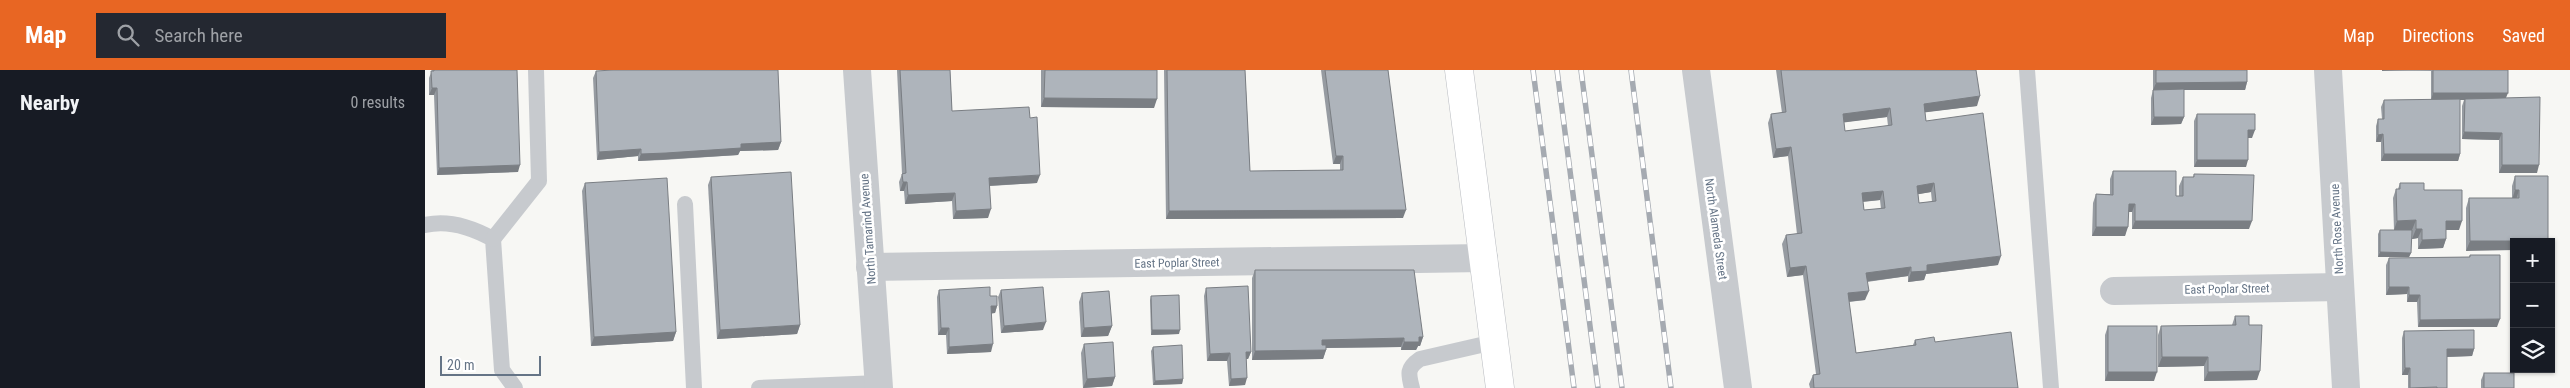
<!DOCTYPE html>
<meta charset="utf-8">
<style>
body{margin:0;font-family:"Roboto Condensed",sans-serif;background:#242831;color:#f1f3f6}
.controls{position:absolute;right:15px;bottom:15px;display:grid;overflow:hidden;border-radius:0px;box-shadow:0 1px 4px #0004}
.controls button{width:45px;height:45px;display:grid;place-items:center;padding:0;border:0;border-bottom:1px solid #363941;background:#171b24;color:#f1f3f6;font:25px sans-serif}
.scale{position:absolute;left:15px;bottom:12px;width:101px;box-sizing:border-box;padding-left:5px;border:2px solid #657486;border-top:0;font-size:14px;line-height:18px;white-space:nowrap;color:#657486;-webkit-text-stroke:4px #fff;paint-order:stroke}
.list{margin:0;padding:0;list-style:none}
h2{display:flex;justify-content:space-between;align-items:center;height:65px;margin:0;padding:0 20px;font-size:21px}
h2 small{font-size:16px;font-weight:400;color:#9ea1a6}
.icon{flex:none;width:28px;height:28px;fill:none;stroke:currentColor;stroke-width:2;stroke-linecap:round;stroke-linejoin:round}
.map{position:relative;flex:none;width:2145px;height:318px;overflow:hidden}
header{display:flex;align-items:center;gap:30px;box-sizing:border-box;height:70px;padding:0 25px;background:#e86623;color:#fff}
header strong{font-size:24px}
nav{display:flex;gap:28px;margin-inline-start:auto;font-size:18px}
.search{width:350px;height:45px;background:#242831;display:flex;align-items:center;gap:12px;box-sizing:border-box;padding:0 18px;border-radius:0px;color:#9ea1a6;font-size:19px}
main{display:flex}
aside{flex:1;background:#171b24}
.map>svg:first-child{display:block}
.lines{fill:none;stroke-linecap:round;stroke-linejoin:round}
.primary-casing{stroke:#b8bbc0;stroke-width:29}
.service{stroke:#c7cace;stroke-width:16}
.minor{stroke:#c7cace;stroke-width:28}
.tertiary{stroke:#c7cace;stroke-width:28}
.primary{stroke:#fff;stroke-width:28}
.rail-casing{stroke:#a5aab1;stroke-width:5.5}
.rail{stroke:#fff;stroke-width:4;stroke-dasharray:11;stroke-linecap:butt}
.wall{fill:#969ba1;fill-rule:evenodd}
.shaded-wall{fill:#7a7e83}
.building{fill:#aeb4bb;stroke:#7a7e83;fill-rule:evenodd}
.labels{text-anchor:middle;stroke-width:5;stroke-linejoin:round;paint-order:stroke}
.street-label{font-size:12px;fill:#657486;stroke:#fff}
</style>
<header>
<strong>Map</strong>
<div class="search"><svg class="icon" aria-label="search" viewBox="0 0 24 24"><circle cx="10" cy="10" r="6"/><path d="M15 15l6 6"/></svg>Search here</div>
<nav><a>Map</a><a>Directions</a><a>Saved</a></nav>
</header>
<main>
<aside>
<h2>Nearby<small>0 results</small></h2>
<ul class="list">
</ul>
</aside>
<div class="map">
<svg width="2145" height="318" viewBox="0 0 2145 318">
<rect width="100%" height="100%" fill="#f7f7f4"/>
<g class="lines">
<g class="primary-casing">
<path id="primary" d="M1034 0 1075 318"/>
</g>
<g class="service">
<path d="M1602 0 1626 318"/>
<path d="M260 134 269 318"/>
<path d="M0 155C24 149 48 158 68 169L77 300 90 318"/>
<path d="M68 169 114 111 111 0"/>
<path d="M334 318 454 313"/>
<path d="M987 318C983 303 982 298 995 289L1069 272"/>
</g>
<g class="minor">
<path d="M432 0 454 318"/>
<path d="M1903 0 1921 318"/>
<path d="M445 197 1059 188"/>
<path d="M1689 221 1915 217"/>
</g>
<path class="tertiary" d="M1271 0 1313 318"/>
<use href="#primary" class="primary"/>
<g class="rail-casing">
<g id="rail">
<path d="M1108 0 1149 318"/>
<path d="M1132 0 1173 318"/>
<path d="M1156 0 1197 318"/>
<path d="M1206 0 1246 318"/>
</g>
</g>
<use href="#rail" class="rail"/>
</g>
<g class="wall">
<path d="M7 0H92L93 102 12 105 9 25H4V8Z"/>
<path d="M472 0H525L527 41 605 48 612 113 565 116 563 148 528 149 527 131 480 134 479 121H475L474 112 477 104Z"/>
<path d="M616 0H732L729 38 616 37Z"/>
<path d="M739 0H820L825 101 915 100V94H908L896 0H963L978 148 741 149Z"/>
<path d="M1351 0H1551L1552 36 1500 42 1501 51 1573 195 1501 204 1499 210 1483 212V206L1442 212 1440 230 1424 232 1431 283 1488 275 1490 270 1510 272 1593 318H1385L1384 314 1388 305 1391 304 1378 205 1362 207 1357 174 1361 165 1372 164 1363 86 1348 88 1343 53 1346 44 1357 43ZM1462 47 1463 56 1420 61 1419 52ZM1506 122 1507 132 1494 133 1493 124ZM1455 130 1456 139 1439 140 1438 132Z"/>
<path d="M1728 0H1822V12L1820 20H1759V47L1756 54 1726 55V28L1728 20Z"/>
<path d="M1957 0H2083L2081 28 2112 103H2074V70L2037 69V36L2039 30H2035V84L2033 91H1956V72H1951V56L1953 49H1957L1956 37 1959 30H2006V1Z"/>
<path d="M171 1 356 72 353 80 315 81 313 85 238 90 213 91V86L172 90 168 8Z"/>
<path d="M1772 44 1827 68H1823L1821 97H1769V51Z"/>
<path d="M1688 101 1751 126H1754V116L1758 107H1768L1769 104 1824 159H1707V142H1704L1700 166H1667L1668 133 1671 124H1685V109Z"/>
<path d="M2090 106 2123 171V172H2089L2041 181V138L2044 128H2087V116Z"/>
<path d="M286 107 375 255 372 264 292 269 283 115Z"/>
<path d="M160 113 251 262 248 271 166 276 157 121Z"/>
<path d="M1975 113 1999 120 2034 160H2021V169L2018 178 1993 179V168L1987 169V160H1973L1986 183 1984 187H1953V164L1955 160H1969L1968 128 1971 119H1973Z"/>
<path d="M2045 185 2072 257H1993L1992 232H1982V224L1961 225V195L1964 188 2044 187Z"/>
<path d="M830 200 998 267 995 276H993L991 280H976V277L901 278V280L898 289 827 290V208Z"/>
<path d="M781 218 826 282 823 289H821L820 315 804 316 802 291H782L779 226Z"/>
<path d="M514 220 565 226 572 236 570 243H567L566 282 522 284 521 265H513L512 227Z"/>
<path d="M576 220 618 260 576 263 573 227Z"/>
<path d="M657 223 687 256 683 266 656 267 654 232Z"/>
<path d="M726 226 754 264 726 265 725 230Z"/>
<path d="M1810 246 1824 255 1832 310 1779 311V296L1733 297V265L1736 256 1807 255Z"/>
<path d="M1683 256 1729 311H1680V265Z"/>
<path d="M1979 261 2049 279 2047 286 2022 287V318H1983V305H1977V268Z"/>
<path d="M659 274 690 307 687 316 658 318 656 283Z"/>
<path d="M728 277 758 309 757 314 728 315 726 281Z"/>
<path d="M2059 303 2089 318H2056V310Z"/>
</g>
<g class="shaded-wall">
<path d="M1957 0H2006L1957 1Z"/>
<path d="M1822 12 1820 20H1728L1731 13Z"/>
<path d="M7 18H12L9 25H4Z"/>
<path d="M2008 23H2083L2080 30H2006Z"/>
<path d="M1555 26 1552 36 1495 43 1499 34Z"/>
<path d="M619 28 732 29 729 38 616 37Z"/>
<path d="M1465 38 1462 47 1415 53 1418 44Z"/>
<path d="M1729 47H1759L1756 54 1726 55Z"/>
<path d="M1823 60H1830L1827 68H1821Z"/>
<path d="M2039 62 2077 63 2074 70 2037 69Z"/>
<path d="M1958 64 1956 72H1951L1953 65Z"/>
<path d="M356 72 353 80 315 81 313 85 213 91 216 84 316 74Z"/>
<path d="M1366 77 1363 86 1348 88 1351 79Z"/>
<path d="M216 79 213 86 172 90 174 82Z"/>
<path d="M1959 84H2035L2033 91H1956Z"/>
<path d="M911 86H918L915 94H908Z"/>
<path d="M1772 90H1823L1821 97H1769Z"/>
<path d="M95 95 93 102 12 105 14 98Z"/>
<path d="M2077 95H2114L2112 103H2074Z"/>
<path d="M615 105 612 113 561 116 564 108Z"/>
<path d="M478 112H482L479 121H475Z"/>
<path d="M1509 113 1506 122 1489 125 1492 116Z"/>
<path d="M2090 120H2094L2091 130H2087Z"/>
<path d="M1458 121 1455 130 1434 132 1437 123Z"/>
<path d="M530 123 527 131 480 134 483 125Z"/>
<path d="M1704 134H1710L1707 142H1701Z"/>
<path d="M566 139 563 148 528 149 531 141Z"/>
<path d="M981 140 978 148 741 149 744 141Z"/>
<path d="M1991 150 1987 160H1969L1972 151Z"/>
<path d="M1710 151H1827L1824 159H1707Z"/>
<path d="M2021 151H2037L2034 160H2018Z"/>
<path d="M1671 157H1703L1700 166H1667Z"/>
<path d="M1991 159H1997L1993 168 1987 169Z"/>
<path d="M2021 169 2018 178 1993 179 1997 170Z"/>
<path d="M2045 171H2123V172H2089V180L2041 181Z"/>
<path d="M1955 182 1986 183 1984 187H1953Z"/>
<path d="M1576 186 1573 195 1501 204 1499 210 1483 212 1486 202 1502 195Z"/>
<path d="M1381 196 1378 205 1362 207 1365 198Z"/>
<path d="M1486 197 1483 206 1438 212 1441 203Z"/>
<path d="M1964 217H1984L1982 224 1961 225Z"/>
<path d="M1444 221 1440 230 1420 232 1423 223Z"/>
<path d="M1984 225H1995L1992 232H1982Z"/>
<path d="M566 236H572L570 243 564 244Z"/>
<path d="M2075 249 2072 257H1993L1995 250Z"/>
<path d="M621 252 618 260 576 263 579 256Z"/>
<path d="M375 255 372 264 292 269 295 260Z"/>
<path d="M687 256 683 266 656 267 659 258Z"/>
<path d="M516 258H524L521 265H513Z"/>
<path d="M727 260H755L754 264 726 265Z"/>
<path d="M251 262 248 271 166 276 169 267Z"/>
<path d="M994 267H998L995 276H993L991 280H976L979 272Z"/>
<path d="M979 268 976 277 894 278 897 270Z"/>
<path d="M568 274 566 282 522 284 524 277Z"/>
<path d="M2022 279H2049L2047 286 2019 287Z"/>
<path d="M901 280 898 289 827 290 830 281Z"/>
<path d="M821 282H826L823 289H818Z"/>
<path d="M805 283 802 291H782L785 284Z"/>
<path d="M1737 287H1783L1779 296 1733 297Z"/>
<path d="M1980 298H1985L1983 305H1977Z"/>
<path d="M1835 301 1832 310 1779 311 1783 302Z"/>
<path d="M1683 302H1732L1729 311H1680Z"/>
<path d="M690 307 687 316 658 318 662 309Z"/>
<path d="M822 308 820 315 804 316 806 309Z"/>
<path d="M758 309 757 314 728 315 730 311Z"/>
</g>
<g class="building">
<path d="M9 0H92L95 95 14 98 12 18H7L6 1H9Z"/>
<path d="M188 0H353L356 72 316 74V78L241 83 216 84V79L174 82 171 1Z"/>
<path d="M475 0H525L527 41 604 37 605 48 612 47 615 105 564 108 566 139 531 141 530 123 483 125 482 112H478L477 104 481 103Z"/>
<path d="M620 0H732V29L619 28Z"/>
<path d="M742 0H820L825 101 918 100V86H911L900 0H963L981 140 744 141Z"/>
<path d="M1356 0H1551L1555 26 1499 34 1501 51 1558 43 1576 186 1502 195V201L1486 202V197L1441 203 1444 221 1423 223 1431 283 1491 275 1490 270 1509 267 1510 272 1586 262 1593 318H1389L1388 305 1395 304 1381 196 1365 198 1361 165 1377 163 1366 77 1351 79 1346 44 1361 42ZM1465 38 1467 55 1420 61 1418 44ZM1509 113 1511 131 1494 133 1492 116ZM1458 121 1460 138 1439 140 1437 123Z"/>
<path d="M1731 0H1822V12L1731 13Z"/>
<rect x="2008" y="0" width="75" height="23"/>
<path d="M1759 19V47H1729L1728 20Z"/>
<path d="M2115 27 2114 95H2077V63L2039 62 2040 29Z"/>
<path d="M2035 29V84H1959L1958 64 1953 65V49H1959V30Z"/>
<path d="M1772 44H1830V60H1823V90H1772Z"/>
<path d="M1688 101H1751V126H1758V107H1769V104L1829 105 1827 151H1710V134H1704L1703 157H1671V124L1688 125Z"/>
<path d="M366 102 375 255 295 260 286 107Z"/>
<path d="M2090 106H2123V171H2045L2044 128H2094V120H2090Z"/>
<path d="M242 108 251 262 169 267 160 113Z"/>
<path d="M1975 113H1999V120H2037V151H2021V169L1997 170V159H1991V150L1972 151 1971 119H1975Z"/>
<path d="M1955 160H1987L1986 183 1955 182Z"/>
<path d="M2045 185H2075V249L1995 250V225H1984V217H1964V188L2045 187Z"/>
<path d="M830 200H989L998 267H994V272H979V268L897 270V275H901V280L830 281Z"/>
<path d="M823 216 826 282H821L822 308 806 309 805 283 785 284 781 218Z"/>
<path d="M565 217V226H572V236H566L568 274 524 277V258H516L514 220Z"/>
<path d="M618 217 621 252 579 256 576 220Z"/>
<path d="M684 221 687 256 659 258 657 223Z"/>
<path d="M754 225 755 260H727L726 226Z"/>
<path d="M1810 246H1824V255H1837L1835 301 1783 302V287H1737L1736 256 1811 255Z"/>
<rect x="1683" y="256" width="49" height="46"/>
<path d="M2049 260V279H2022V318H2012V317L1985 318V298H1980L1979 261Z"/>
<path d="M688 272 690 307 662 309 659 274Z"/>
<path d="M757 275 758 309 730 311 728 277Z"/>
<rect x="2059" y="303" width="30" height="15"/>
</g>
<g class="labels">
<g class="street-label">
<text transform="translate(443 159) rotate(-94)" y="4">North Tamarind Avenue</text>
<text transform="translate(1291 159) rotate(82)" y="4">North Alameda Street</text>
<text transform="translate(1912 159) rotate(-93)" y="4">North Rose Avenue</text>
<text transform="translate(752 193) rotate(-1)" y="4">East Poplar Street</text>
<text transform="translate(1802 219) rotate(-1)" y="4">East Poplar Street</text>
</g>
</g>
</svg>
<div class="controls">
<button>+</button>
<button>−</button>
<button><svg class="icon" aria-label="layers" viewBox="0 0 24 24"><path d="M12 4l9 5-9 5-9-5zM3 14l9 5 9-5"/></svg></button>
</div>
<div class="scale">20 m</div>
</div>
</main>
